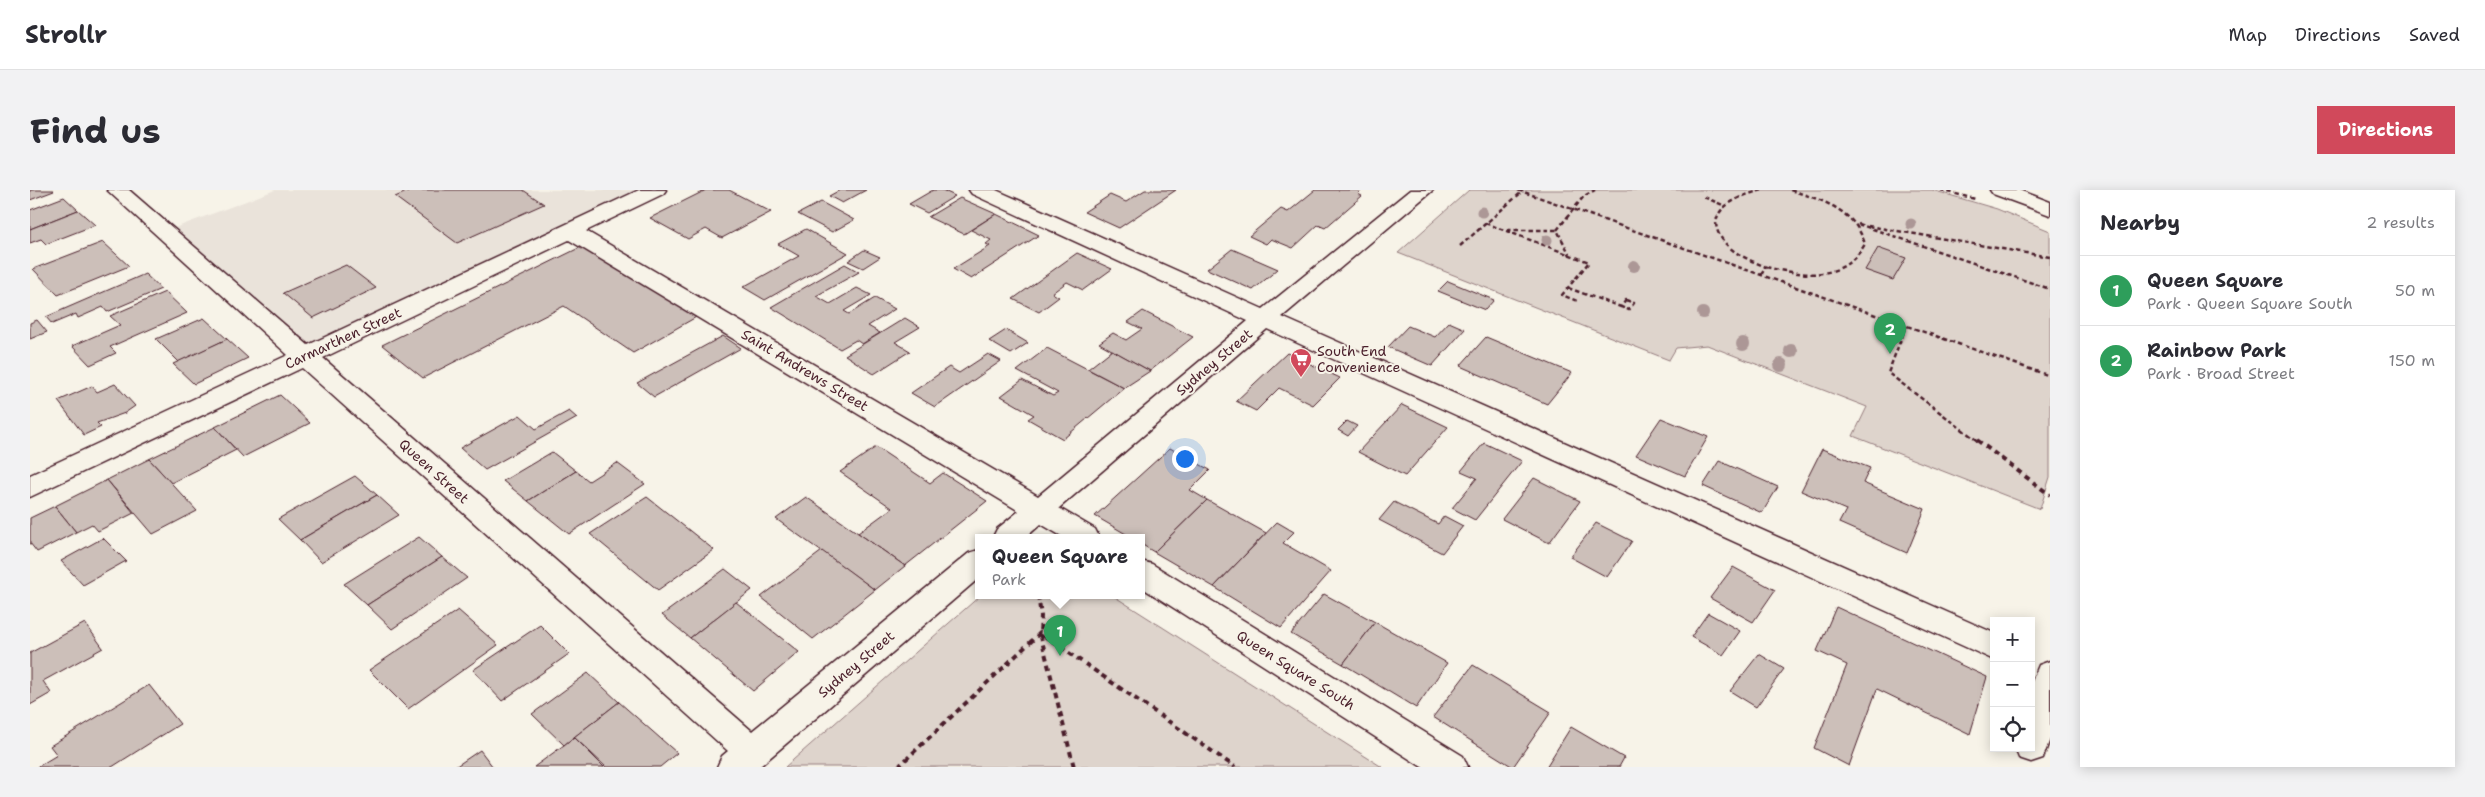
<!DOCTYPE html>
<meta charset="utf-8">
<style>
body{margin:0;font-family:"Shantell Sans",sans-serif;background:#f2f2f3;color:#2b2b33}
.controls{position:absolute;right:15px;bottom:15px;display:grid;overflow:hidden;border-radius:0px;box-shadow:0 2px 12px #0003}
.controls button{width:45px;height:45px;display:grid;place-items:center;padding:0;border:0;border-bottom:1px solid #e1e1e2;background:#fff;color:#2b2b33;font:25px sans-serif}
.you{position:absolute;left:1154px;top:268px;width:18px;height:18px;margin:-12px;border:4px solid #fff;border-radius:50%;background:#1a73e8;box-shadow:0 0 0 8px #1a73e833}
.badge{display:grid;place-items:center;width:32px;height:32px;border-radius:50%;background:#d1495b;color:#fff;font-size:16px;font-weight:700}
.pin{position:absolute;translate:-50% -41px;filter:drop-shadow(0 1px 2px #0008)}
.pin::after{content:'';position:absolute;top:26px;width:18px;height:15px;background:inherit;clip-path:polygon(0 0,100% 0,50% 100%)}
.popup{position:absolute;left:945px;top:344px;width:170px;height:65px;box-sizing:border-box;display:grid;place-content:center;border-radius:0px;background:#fff;filter:drop-shadow(0 1px 4px #0005);font-size:16px;white-space:nowrap;color:#7c7c81}
.popup b{font-size:19px;color:#2b2b33}
.popup::after{content:'';position:absolute;left:50%;top:100%;margin-left:-10px;border:10px solid transparent;border-top-color:#fff}
.list{margin:0;padding:0;list-style:none}
h2{display:flex;justify-content:space-between;align-items:center;height:65px;margin:0;padding:0 20px;font-size:21px}
h2 small{font-size:16px;font-weight:400;color:#7c7c81}
.list li{display:grid;grid-template-columns:32px 1fr auto;gap:15px;align-items:center;box-sizing:border-box;height:70px;padding:0 20px;border-top:1px solid #e1e1e2}
.list b{display:block;font-size:19px;white-space:nowrap}
.list p{margin:0;font-size:16px;white-space:nowrap;color:#7c7c81}
.list em{font-size:16px;font-style:normal;color:#7c7c81}
.icon{flex:none;width:28px;height:28px;fill:none;stroke:currentColor;stroke-width:2;stroke-linecap:round;stroke-linejoin:round}
.map{position:relative;flex:none;width:2020px;height:577px;overflow:hidden;border-radius:0px}
header{display:flex;align-items:center;gap:30px;box-sizing:border-box;height:70px;padding:0 25px;background:#fff;border-bottom:1px solid #e1e1e2}
header strong{font-size:24px}
nav{display:flex;gap:28px;margin-inline-start:auto;font-size:18px}
.intro{display:flex;align-items:center;justify-content:space-between;box-sizing:border-box;height:120px;padding:0 30px}
h1{margin:0;font-size:35px}
.button{padding:12px 22px;border-radius:0px;background:#d1495b;color:#fff;font-size:18px;font-weight:700}
main{display:flex;gap:30px;padding:0 30px}
aside{flex:1;background:#fff;border-radius:0px;box-shadow:0 2px 12px #0003}
.map>svg:first-child{display:block}
.built{fill:#eae3da}
.green{fill:#ded4cc;stroke:#947a7c}
.building{fill:#ccbfb9;stroke:#4a1f2b}
.lines{fill:none;stroke-linecap:round;stroke-linejoin:round}
.minor-casing{stroke:#4a1f2b;stroke-width:3}
.major-casing{stroke:#4a1f2b;stroke-width:3}
.path-far1{stroke:#4a1f2b;stroke-width:2.5;stroke-dasharray:4.5 3;stroke-linecap:butt}
.path{stroke:#4a1f2b;stroke-width:4;stroke-dasharray:5.5 4.5;stroke-linecap:butt}
.minor{fill:#f7f3e8;fill-rule:evenodd}
.major{fill:#f7f3e8;fill-rule:evenodd}
.tree{fill:#ac9796}
.labels{text-anchor:middle;stroke-width:4;stroke-linejoin:round;paint-order:stroke}
.street-label{font-size:14px;fill:#4a1f2b;stroke:#f7f3e8}
.poi-label{font-size:14px;fill:#4a1f2b;stroke:#f7f3e8;text-anchor:start}
</style>
<header>
<strong>Strollr</strong>
<nav><a>Map</a><a>Directions</a><a>Saved</a></nav>
</header>
<div class="intro"><h1>Find us</h1><a class="button">Directions</a></div>
<main>
<div class="map">
<svg width="2020" height="577" viewBox="0 0 2020 577">
<rect width="100%" height="100%" fill="#f7f3e8"/>
<filter id="ink" filterUnits="userSpaceOnUse"><feTurbulence type="fractalNoise" baseFrequency=".02" numOctaves="2"/><feDisplacementMap in="SourceGraphic" scale="10" xChannelSelector="R" yChannelSelector="G"/><feConvolveMatrix kernelMatrix="1 2 1 2 8 2 1 2 1" color-interpolation-filters="sRGB"/></filter>
<g filter="url(#ink)">
<path class="built" d="M245 0H626L275 167 134 42Z"/>
<g class="green">
<path d="M1439 0H1902L1967 19 2020 41V287L2010 319 1823 246 1837 217 1677 155 1646 158 1639 170 1368 63Z"/>
<path d="M951 405H1082L1352 577H755Z"/>
</g>
<g class="building">
<path d="M0 0H23L24 1 0 10Z"/>
<path d="M381 0H493L514 14 427 53 365 7Z"/>
<path d="M676 0H699L741 22 692 48 676 39 658 49 620 28Z"/>
<path d="M810 0H836L812 13 799 6Z"/>
<path d="M903 0H912L925 6 897 23 879 14Z"/>
<path d="M1115 0H1146L1089 38 1054 22 1080 5 1096 12Z"/>
<path d="M1285 0H1332L1328 4 1332 6 1295 38 1288 35 1263 58 1241 49 1236 54 1219 46 1251 19 1258 22Z"/>
<path d="M34 7 48 20 0 39V20Z"/>
<path d="M930 8 966 24 934 44 898 27Z"/>
<path d="M791 12 824 30 802 42 768 24Z"/>
<path d="M48 20 65 35 16 54 11 49 0 53V39Z"/>
<path d="M966 24 1009 45 941 89 923 79 960 56 956 54 961 50 941 40Z"/>
<path d="M776 39 818 63 735 110 713 97 769 66 748 54Z"/>
<path d="M73 52 99 76 28 105 3 79Z"/>
<path d="M555 55 668 126 603 163 534 116 393 188 352 155Z"/>
<path d="M1848 58 1876 68 1863 90 1835 80Z"/>
<path d="M1202 59 1248 79 1223 100 1177 79Z"/>
<path d="M834 60 850 67 833 78 818 71Z"/>
<path d="M1047 63 1082 79 1053 100 1037 92 1022 103 1029 107 1009 122 983 109Z"/>
<path d="M815 74 829 82 786 106 800 114 827 98 841 105 814 121 819 124 845 108 865 119 838 136 850 143 832 154 826 150 810 159 741 117Z"/>
<path d="M316 75 346 98 283 128 253 103Z"/>
<path d="M115 84 131 99 77 122 73 117 48 128 46 124 22 134 16 127Z"/>
<path d="M1418 91 1464 110 1455 120 1408 101Z"/>
<path d="M135 102 157 123 80 157 86 163 60 175 42 156 90 135 80 126Z"/>
<path d="M1113 121 1163 147 1120 181 1069 153 1083 143 1096 150 1112 139 1098 132Z"/>
<path d="M174 128 197 149 149 172 126 149Z"/>
<path d="M875 128 890 137 865 152 880 161 844 184 815 165Z"/>
<path d="M7 130 17 142 0 149V133Z"/>
<path d="M1419 132 1435 139 1402 176 1358 157 1378 136 1405 147Z"/>
<path d="M976 140 998 153 981 164 959 151Z"/>
<path d="M693 146 711 158 624 207 607 193Z"/>
<path d="M1456 147 1542 183 1517 214 1430 176Z"/>
<path d="M197 149 218 168 164 194 143 174Z"/>
<path d="M1017 158 1094 198 1033 249 998 229 1004 225 971 206 992 190 1023 206 1028 203 987 181Z"/>
<path d="M1082 160 1120 181 1094 198 1058 179Z"/>
<path d="M1257 163 1310 188 1283 215 1249 198 1226 221 1206 211Z"/>
<path d="M958 164 971 171 905 217 881 203 919 177 929 183Z"/>
<path d="M85 194 105 216 95 223 67 233 71 237 54 245 28 211 62 196 67 202Z"/>
<path d="M250 205 280 233 213 267 185 237Z"/>
<path d="M1372 215 1418 237 1375 286 1328 262Z"/>
<path d="M539 221 547 228 455 280 430 258 490 225 506 239Z"/>
<path d="M1631 228 1678 247 1655 286 1606 265Z"/>
<path d="M1317 231 1327 236 1318 246 1308 240Z"/>
<path d="M185 237 206 260 141 293 119 269Z"/>
<path d="M1454 253 1492 271 1445 330 1422 318 1447 288 1431 281Z"/>
<path d="M846 257 900 293 913 283 957 311 875 376 828 343 862 318 810 282Z"/>
<path d="M1140 258 1180 280 1160 300 1177 310 1124 362 1111 354V347H1101L1065 326Z"/>
<path d="M1792 259 1840 278 1833 293 1895 319 1877 363 1809 333 1816 320 1771 301Z"/>
<path d="M522 262 546 281 498 311 473 291Z"/>
<path d="M119 269 167 321 123 344 77 290Z"/>
<path d="M1689 271 1748 297 1732 323 1673 296Z"/>
<path d="M587 273 615 294 539 344 498 311 546 281 559 291Z"/>
<path d="M325 286 347 305 270 350 248 329Z"/>
<path d="M1504 288 1550 311 1519 353 1472 329Z"/>
<path d="M77 290 104 323 68 341 62 334 46 342 25 316Z"/>
<path d="M347 305 369 325 291 372 270 350Z"/>
<path d="M617 307 684 360 628 400 560 344Z"/>
<path d="M776 307 828 343 875 376 845 400 746 329Z"/>
<path d="M1177 310 1236 343 1184 397 1124 362Z"/>
<path d="M1364 312 1408 334 1414 326 1433 336 1412 363 1349 330Z"/>
<path d="M25 316 46 342 7 362 0 353V328Z"/>
<path d="M1247 332 1264 342 1253 353 1301 381 1251 438 1184 397Z"/>
<path d="M1566 333 1602 351 1577 387 1540 367Z"/>
<path d="M389 347 412 367 337 415 314 394Z"/>
<path d="M73 348 96 371 53 395 31 371Z"/>
<path d="M792 361 845 400 783 449 731 407Z"/>
<path d="M412 367 437 388 362 439 337 415Z"/>
<path d="M1703 377 1745 400 1723 432 1680 408Z"/>
<path d="M695 379 722 400 660 448 632 425Z"/>
<path d="M1294 404 1345 432 1313 474 1261 444Z"/>
<path d="M706 412 769 462 723 501 660 448Z"/>
<path d="M1806 417 1957 487 1940 544 1847 499 1819 576 1784 558 1817 475 1787 461Z"/>
<path d="M428 420 468 455 378 519 339 480Z"/>
<path d="M1678 423 1710 441 1693 465 1661 447Z"/>
<path d="M1345 432 1417 473 1386 518 1313 474Z"/>
<path d="M55 433 73 458 13 491 21 503 0 515V463Z"/>
<path d="M510 435 539 464 472 511 443 480Z"/>
<path d="M1729 464 1754 479 1726 517 1700 501Z"/>
<path d="M1443 475 1521 522 1483 577 1403 527Z"/>
<path d="M558 483 589 512 534 555 502 524Z"/>
<path d="M119 495 150 534 82 577H7L27 565 20 556Z"/>
<path d="M589 512 647 563 630 577H576L544 547Z"/>
<path d="M1541 537 1594 568 1589 577H1516Z"/>
<path d="M544 547 574 577H504L534 555Z"/>
<path d="M450 560 463 577H425Z"/>
</g>
<g class="lines">
<g class="minor-casing">
<g id="minor">
<path d="M77 0H99L278 155 609 0H636L633 4 556 41 1008 306 1218 131 942 4 939 0H966L1233 119 1380 0H1403L1252 127 1964 443V470L1237 139 1029 318 1065 339 1069 347H1033L1011 334 996 347H963L967 339 989 321 539 50 293 168 722 541 939 363 949 360V388L729 577H687L692 566 698 561 272 178 0 307V285L258 165Z"/>
<path d="M1111 371 1122 374 1433 566 1438 577H1392L1111 397Z"/>
<path d="M2020 471V549L2013 568 2001 572 1989 568 1985 558H2001V494L2009 475Z"/>
</g>
</g>
<g class="major-casing">
<path id="major" d="M1960 0H1989L2020 12V25L1963 4Z"/>
</g>
<g class="path-far1">
<path d="M1488 0 2020 186"/>
<path d="M1911 0 1945 9"/>
<path d="M1674 7 1695 16"/>
<path d="M1455 33 1559 72 1532 105 1547 111"/>
<path d="M1828 34 2020 99"/>
<path d="M1838 36 2020 67"/>
<path d="M1477 40H1527L1540 65"/>
<path d="M1527 40 1554 6 1565 0"/>
<path d="M1430 56 1493 1"/>
<path d="M1736 77C1774 86 1813 92 1835 54 1824 19 1792 10 1760 0"/>
<path d="M1731 85 1736 77C1722 71 1706 65 1696 54 1668 23 1706 6 1733 0"/>
<path d="M1538 98 1591 117"/>
<path d="M1596 110 1604 113 1599 120 1591 117Z"/>
<path d="M1876 136 1858 183 1949 252"/>
</g>
<g class="path">
<path d="M1947 250 2020 305"/>
<path d="M1008 405 1011 426 1010 443 1044 577"/>
<path d="M868 577 1010 443 1205 577"/>
</g>
<use href="#minor" class="minor"/>
<use href="#major" class="major"/>
</g>
<g class="tree">
<circle cx="1452" cy="22" r="5.5"/>
<circle cx="1881" cy="34" r="5.5"/>
<circle cx="1517" cy="50" r="5.5"/>
<circle cx="1604" cy="76" r="6"/>
<circle cx="1673" cy="123" r="6"/>
<circle cx="1713" cy="154" r="7"/>
<circle cx="1761" cy="161" r="7"/>
<circle cx="1751" cy="175" r="7"/>
</g>
</g>
<defs>
<g id="supermarket-pin" transform="scale(1.125)"><path d="M0 17L-7.5 6A9.5 9.5 0 1 1 7.5 6Z" fill="#d1495b" stroke="#f7f3e8"/><path d="M-6-5.5h2.5l.6 2H6L4.5 2H-2.5L-4.4-4H-6ZM-1.5 3.2a1.3 1.3 0 1 0 .1 0ZM3 3.2a1.3 1.3 0 1 0 .1 0Z" fill="#fff"/></g>
</defs>
<g fill-rule="evenodd">
<use href="#supermarket-pin" x="1271" y="169"/>
</g>
<g class="labels">
<g class="street-label">
<text transform="translate(313 148) rotate(-25)" y="5">Carmarthen Street</text>
<text transform="translate(1184 172) rotate(-40)" y="5">Sydney Street</text>
<text transform="translate(775 180) rotate(31)" y="5">Saint Andrews Street</text>
<text transform="translate(404 281) rotate(42)" y="5">Queen Street</text>
<text transform="translate(826 474) rotate(-40)" y="5">Sydney Street</text>
<text transform="translate(1266 480) rotate(32)" y="5">Queen Square South</text>
</g>
<g class="poi-label">
<text x="1287" y="166">South End<tspan x="1287" dy="16">Convenience</tspan></text>
</g>
</g>
</svg>
<div class="controls">
<button>+</button>
<button>−</button>
<button><svg class="icon" aria-label="locate" viewBox="0 0 24 24"><circle cx="12" cy="12" r="6"/><path d="M12 2v4M12 18v4M2 12h4M18 12h4"/></svg></button>
</div>
<div class="you"></div>
<div class="pin badge" style="left:1030px;top:466px;background:#2e9e5b">1</div>
<div class="popup"><b>Queen Square</b>Park</div>
<div class="pin badge" style="left:1860px;top:164px;background:#2e9e5b">2</div>
</div>
<aside>
<h2>Nearby<small>2 results</small></h2>
<ul class="list">
<li><span class="badge" style="background:#2e9e5b">1</span><div><b>Queen Square</b><p>Park · Queen Square South</p></div><em>50 m</em></li>
<li><span class="badge" style="background:#2e9e5b">2</span><div><b>Rainbow Park</b><p>Park · Broad Street</p></div><em>150 m</em></li>
</ul>
</aside>
</main>
